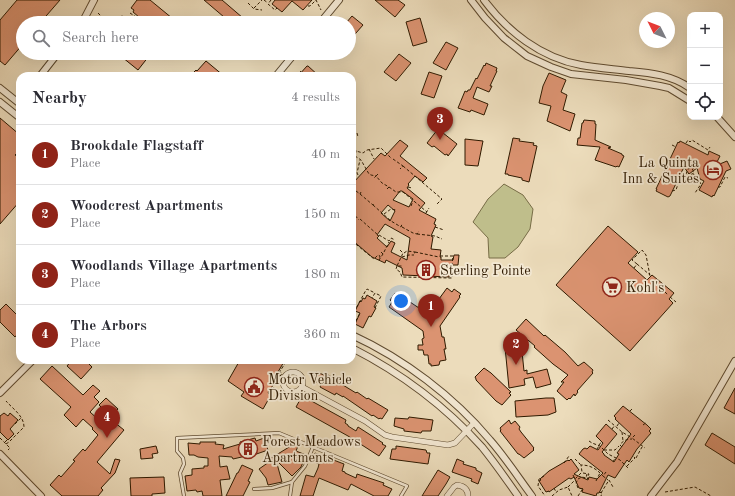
<!DOCTYPE html>
<meta charset="utf-8">
<style>
body{margin:0;font-family:"Old Standard TT",serif;background:#f7f7f7;color:#2b2b33}
.controls{position:absolute;right:12px;top:12px;display:grid;overflow:hidden;border-radius:8px;box-shadow:0 4px 16px #0002}
.controls button{width:36px;height:36px;display:grid;place-items:center;padding:0;border:0;border-bottom:1px solid #e1e1e2;background:#fff;color:#2b2b33;font:20px sans-serif}
.compass{position:absolute;left:639px;top:12px;width:36px;height:36px;border-radius:50%;background:#fff;box-shadow:0 4px 16px #0002;rotate:312deg}
.you{position:absolute;left:401px;top:301px;width:14px;height:14px;margin:-10px;border:3px solid #fff;border-radius:50%;background:#1a73e8;box-shadow:0 0 0 6px #1a73e833}
.badge{display:grid;place-items:center;width:26px;height:26px;border-radius:50%;background:#8f2418;color:#fff;font-size:13px;font-weight:700}
.pin{position:absolute;translate:-50% -33px;filter:drop-shadow(0 1px 2px #0008)}
.pin::after{content:'';position:absolute;top:21px;width:14px;height:12px;background:inherit;clip-path:polygon(0 0,100% 0,50% 100%)}
.list{margin:0;padding:0;list-style:none}
h2{display:flex;justify-content:space-between;align-items:center;height:52px;margin:0;padding:0 16px;font-size:17px}
h2 small{font-size:13px;font-weight:400;color:#7c7c81}
.list li{display:grid;grid-template-columns:26px 1fr auto;gap:12px;align-items:center;box-sizing:border-box;height:60px;padding:0 16px;border-top:1px solid #e1e1e2}
.list b{display:block;font-size:15px;white-space:nowrap}
.list p{margin:0;font-size:13px;white-space:nowrap;color:#7c7c81}
.list em{font-size:13px;font-style:normal;color:#7c7c81}
.icon{flex:none;width:22px;height:22px;fill:none;stroke:currentColor;stroke-width:2;stroke-linecap:round;stroke-linejoin:round}
.map{position:relative;flex:none;width:735px;height:496px;overflow:hidden}
.search{position:absolute;background:#fff;box-shadow:0 4px 16px #0002;left:16px;top:16px;width:340px;height:44px;display:flex;align-items:center;gap:10px;box-sizing:border-box;padding:0 14px;border-radius:22px;color:#7c7c81;font-size:15px}
.panel{position:absolute;background:#fff;box-shadow:0 4px 16px #0002;left:16px;top:72px;width:340px;height:292px;border-radius:12px}
.map>svg:first-child{display:block}
.green{fill:#bfbe8b;stroke:#776c46}
.building{fill:#db9371;stroke:#2f1a00;fill-rule:evenodd}
.lines{fill:none;stroke-linecap:round;stroke-linejoin:round}
.service-casing{stroke:#5e4a2f;stroke-width:4}
.minor-casing{stroke:#5e4a2f;stroke-width:6}
.tertiary-casing{stroke:#5e4a2f;stroke-width:8}
.path{stroke:#2f1a00;stroke-width:1;stroke-dasharray:3 2;stroke-linecap:butt}
.service{stroke:#f3e8d3;stroke-width:2.5}
.minor{stroke:#f3e8d3;stroke-width:5}
.tertiary{stroke:#f3e8d3;stroke-width:6}
.labels{text-anchor:middle;stroke-width:3.5;stroke-linejoin:round;paint-order:stroke}
.poi-label{font-size:14px;fill:#2f1a00;stroke:#f3e8d3;text-anchor:start}
</style>
<div class="map">
<svg width="735" height="496" viewBox="0 0 735 496">
<rect width="100%" height="100%" fill="#ecdcbb"/>
<filter id="stains"><feTurbulence type="fractalNoise" baseFrequency=".005" numOctaves="4"/><feColorMatrix values="0 0 0 0 .2 0 0 0 0 .09 0 0 0 0 .02 0 0 0 .5 -.17"/></filter>
<radialGradient id="worn" r=".72"><stop offset=".6" stop-color="#630" stop-opacity="0"/><stop offset="1" stop-color="#630" stop-opacity=".3"/></radialGradient>
<path class="green" d="M504 184 523 195 533 209 530 229 518 247 505 258H489L488 238 473 222 488 199Z"/>
<g class="building">
<path d="M17 0H60L40 23H23V44L5 65 0 61V20Z"/>
<path d="M137 0H150L178 23H146L133 12 134 10 131 8Z"/>
<path d="M204 0H222L243 18 242 19 243 20 241 23H231Z"/>
<path d="M275 0H312L303 10 292 1 282 12 272 4Z"/>
<path d="M375 0H398L405 5 395 17Z"/>
<path d="M352 16 363 25 349 41V23H346Z"/>
<path d="M420 18 427 42 413 46 406 22Z"/>
<path d="M446 42 458 48 446 70 433 63Z"/>
<path d="M117 53H145L149 56 138 70Z"/>
<path d="M399 54 411 63 396 81 384 72Z"/>
<path d="M206 61 224 76H190L196 70 197 71Z"/>
<path d="M486 63 497 68 496 71H497L490 86H492L489 92 477 87 473 98 488 104 484 115 471 110 470 112 458 108 465 91 467 92 468 90H470L476 78 477 79 484 65 485 66Z"/>
<path d="M307 66H308L319 76H298Z"/>
<path d="M429 72 442 76 434 98 421 94Z"/>
<path d="M549 73 566 80 561 92 567 95 563 110 575 114 570 131 547 121 551 106 539 103 543 86Z"/>
<path d="M0 118 20 135V150L15 155 20 159V201L0 224Z"/>
<path d="M584 120 595 121V124H596L595 140 611 147 608 148 622 154V155L624 156 619 167 617 166 616 167 595 160 600 147 577 145 578 138H580L582 123H583Z"/>
<path d="M438 129 457 144 448 156 447 154 445 155 434 146 432 147 427 143Z"/>
<path d="M513 138 520 139 519 141 534 143 533 145 537 146 529 182 522 180V178L508 175V174H505Z"/>
<path d="M465 139 483 141 478 166 465 165Z"/>
<path d="M400 140 408 146 400 156 427 178 423 182 415 176 408 184 409 185 407 188 425 203 419 210 436 219 434 224 436 225 431 236 433 237 431 249 441 250 440 257H441V260H453L454 255H459L458 265H450L449 277 403 275 402 268 386 260 385 263 372 257 352 240V184L380 154 381 153 385 156ZM400 191H402L413 199 409 207 393 200ZM388 205 395 211 390 221 381 213ZM385 224 410 238 407 260 391 252 395 243 391 241 387 247 377 238 379 236 377 235Z"/>
<path d="M680 141 708 155 709 151 720 156 715 166 727 161 731 169 726 171 714 196 713 195 712 197 699 190 704 181 700 179 697 168 689 174 684 167 670 196 668 197 656 191 657 189H656L678 142 679 143Z"/>
<path d="M608 226 638 252 628 263 647 280 652 275 674 293 669 299 673 303 630 351 556 285Z"/>
<path d="M447 288 452 292 454 289 461 294 459 296 460 297 440 326 442 337H444L446 349H444L446 360 440 361 439 365 431 366V364H429L428 355H424L423 350H418V345H423L422 339 424 338 423 331 389 307 392 302 390 300 395 293 397 295 398 294 428 314Z"/>
<path d="M367 295 377 301 374 307 376 308 371 317 369 316 363 328 355 324 360 313 355 311 360 301 361 302 363 298 365 299Z"/>
<path d="M6 304 20 318V331L15 337 0 322V310Z"/>
<path d="M526 319 544 336 545 335 565 352 578 366 584 362 593 370 592 372 593 373 577 391 578 392 575 396 574 394 570 399 569 398 567 400 557 391 564 382H561L568 375 553 364 534 347 535 346 516 330Z"/>
<path d="M521 342 524 371 527 370V374L547 369 551 384 536 388 533 377 524 379 525 385 509 388 505 347H507L506 344Z"/>
<path d="M72 360H85L92 367 81 379 67 366Z"/>
<path d="M240 360H285L278 372 280 374 268 393 271 395 263 409 241 396 244 392 228 381Z"/>
<path d="M52 366 83 395 93 385 100 391 94 397 99 402 90 412 100 421 107 413 99 405 106 398 118 409 109 418 124 430 97 462 110 474 115 459 120 460 115 473 101 488 103 490 98 496H62L50 485 59 475 61 477 75 461 73 460 83 449 85 451 98 435 92 429 93 428 83 419 76 427 64 415 71 407 40 379Z"/>
<path d="M484 368 491 373 511 392 509 393 511 395 502 405 496 401 476 380V379L475 377Z"/>
<path d="M316 372 327 376 328 375 339 381 338 382 356 393 357 392 367 399 368 398 388 410 382 419 380 418 379 419 373 415 372 416 343 396V397L336 393 335 395 320 387 321 385 312 379Z"/>
<path d="M735 388V414L724 408Z"/>
<path d="M301 398 305 400 306 398 346 420 345 423 348 425V426L356 431 358 427 383 443 382 444 386 446 379 456 348 436 296 407Z"/>
<path d="M546 398H554L556 412 548 415 516 417 515 401Z"/>
<path d="M623 406 647 425 651 429 649 431 651 433 637 449 629 462 627 460 615 478 608 475 599 493H597L596 496 582 492 583 489 579 488 574 477 571 479 569 478 549 492V491L546 492 539 481 541 480 540 479 549 471 568 460 569 461 571 459 579 470 574 474 576 475 588 480 589 477 597 479 603 473 579 454 583 449 585 448 587 449 590 446 598 450 603 443 596 436 606 424 617 434 602 452 604 454V455L614 462 619 454 617 453 631 434 615 419 616 418 614 416Z"/>
<path d="M4 413 8 416 10 413 18 420 10 429 14 434 8 440 0 432V416Z"/>
<path d="M409 417 433 420 431 431H422L421 433 404 431V429L394 426 395 418 408 419Z"/>
<path d="M509 420 511 424 515 421 520 427 519 429 521 432 534 448 533 449 534 450 524 458 519 454H518L500 431 501 430 500 428Z"/>
<path d="M712 433 735 447V464L705 445Z"/>
<path d="M255 438 256 441 264 438 268 450 245 458 246 456 233 459 232 457 219 456 220 467 227 466 230 479 220 480 222 496H203L202 491 197 492 196 490 187 491 185 476 192 475V469L204 468V466H208V458L198 457 194 455H189L188 443 200 444V442H216L215 444 224 445 223 449 240 444V442Z"/>
<path d="M294 444 298 446 296 451 306 455 301 467 292 476 276 460 282 482 268 485 266 478 259 469 269 462 268 460Z"/>
<path d="M156 446 158 453 152 454 153 458 141 459 140 449Z"/>
<path d="M396 446 426 450 427 453H430L428 464 390 459 392 449H396Z"/>
<path d="M315 453 344 464 342 471 345 472V473L356 478 357 474 384 483 383 485 392 489 388 496H374L351 484 348 490 319 478 313 496H300L306 475 314 477 318 468 319 464 312 461Z"/>
<path d="M457 459 464 462 463 464 476 468V470L482 473 478 484 471 481 472 479 452 472Z"/>
<path d="M242 465 253 470 248 481 250 482 243 496H226L237 473H238Z"/>
<path d="M438 470 450 477 446 484 438 496H422Z"/>
<path d="M164 477 165 493 152 494V496H131L130 478Z"/>
</g>
<g class="lines">
<g class="service-casing">
<g id="service">
<path d="M254 489 272 488 292 482"/>
<path d="M184 496 180 473 184 464 183 458 177 451V438L279 433 407 486 401 496"/>
<path d="M290 496 292 482 305 466 313 447"/>
</g>
</g>
<g class="minor-casing">
<g id="minor">
<circle cx="293" cy="382" r="10"/>
<path d="M302 387 365 421 385 435 392 437 448 445 455 443 474 423"/>
<path d="M447 496 454 487 457 485C464 486 468 489 468 496"/>
</g>
</g>
<g class="tertiary-casing">
<g id="tertiary">
<path d="M471 0 485 18 504 38 527 56 551 67 571 74 626 80 660 86 669 88 690 101"/>
<path d="M484 0C507 31 541 58 581 65 597 68 613 69 629 71 651 73 672 75 690 88"/>
<path d="M82 23 94 0"/>
<path d="M320 23 339 0"/>
<path d="M40 76 58 53"/>
<path d="M276 76 295 53"/>
<path d="M0 88 20 104"/>
<path d="M0 102 20 118"/>
<path d="M717 117 735 137"/>
<path d="M352 335C404 359 453 396 490 440 505 457 518 477 532 496"/>
<path d="M352 348C401 373 445 406 482 447 495 463 506 479 518 496"/>
<path d="M0 393 33 360"/>
<path d="M0 454 41 496"/>
<path d="M651 496 677 462 735 361"/>
</g>
</g>
<g class="path">
<path d="M264 0 268 3"/>
<path d="M271 0 268 4 275 10 277 8"/>
<path d="M248 3 254 9 262 10"/>
<path d="M308 6H310L316 0 321 10"/>
<path d="M254 8 262 0"/>
<path d="M98 13 103 18 114 23"/>
<path d="M130 13 136 17"/>
<path d="M138 16 137 17 144 23"/>
<path d="M120 23 122 20V14"/>
<path d="M150 53 151 54"/>
<path d="M54 72 58 76"/>
<path d="M297 76 301 71"/>
<path d="M357 133 358 137"/>
<path d="M686 143 688 140 690 142 692 140 708 150 710 147"/>
<path d="M672 145 676 147"/>
<path d="M355 148 356 151 363 153 367 150 381 148 392 159"/>
<path d="M352 149 355 148V145"/>
<path d="M369 149 374 159"/>
<path d="M356 151 355 156 361 160 369 174 371 175 376 176 374 178"/>
<path d="M393 159 403 166 400 169"/>
<path d="M687 162 686 164 688 168"/>
<path d="M403 166 442 199 437 204"/>
<path d="M693 169 695 166"/>
<path d="M378 174 376 176 382 183 389 187 387 189"/>
<path d="M686 174 688 169 691 168 693 170 694 173 690 175"/>
<path d="M693 174 696 176 701 184 695 193"/>
<path d="M358 175 357 173 360 160"/>
<path d="M389 187 396 192H403L427 212"/>
<path d="M408 187 412 188"/>
<path d="M718 187H720L725 177 728 178"/>
<path d="M352 188 360 194 361 192"/>
<path d="M672 191 676 190 679 181 689 173"/>
<path d="M360 194 373 205 374 203"/>
<path d="M373 205 391 221 401 227 402 224"/>
<path d="M411 206 413 201"/>
<path d="M352 212 359 220"/>
<path d="M426 213 429 208"/>
<path d="M384 214 391 209 396 210"/>
<path d="M360 219 378 235"/>
<path d="M402 227 413 233 417 234 419 231"/>
<path d="M435 227 444 230"/>
<path d="M417 234 435 236 442 239"/>
<path d="M379 235 389 241 391 238 395 240"/>
<path d="M352 241 374 259 378 255 380 256 379 260 383 254"/>
<path d="M400 250 403 253 397 266H402"/>
<path d="M381 252 383 254 389 242"/>
<path d="M415 252 439 257"/>
<path d="M404 253 407 251 415 252 414 255"/>
<path d="M440 256H453L452 265H450"/>
<path d="M402 257 409 255H414"/>
<path d="M637 264 650 275"/>
<path d="M397 266 396 269 400 272 402 277 452 278V265"/>
<path d="M634 268 637 264 632 260 642 250 646 255 650 276"/>
<path d="M653 280 655 282"/>
<path d="M665 292 668 295"/>
<path d="M670 297 676 302"/>
<path d="M375 308 381 296 375 293"/>
<path d="M352 316 366 290 367 289 375 293 372 298"/>
<path d="M354 329 356 325 354 324 360 313"/>
<path d="M279 373 287 360"/>
<path d="M270 394 282 373 279 372"/>
<path d="M630 411 632 409"/>
<path d="M608 420 622 432 632 438"/>
<path d="M15 424 21 418"/>
<path d="M643 425 647 422"/>
<path d="M617 426 619 423"/>
<path d="M612 429 615 425"/>
<path d="M622 432 623 441"/>
<path d="M635 435 632 438 645 448"/>
<path d="M0 438 10 448 8 450"/>
<path d="M589 441 592 443 600 446 608 454 620 460 629 469"/>
<path d="M5 442 7 440"/>
<path d="M6 444 9 442 24 427C24 416 13 409 6 401"/>
<path d="M599 445 602 441"/>
<path d="M622 447 620 445C622 441 627 439 632 439"/>
<path d="M597 449 599 446"/>
<path d="M604 450H615L619 446"/>
<path d="M636 458 642 447"/>
<path d="M575 459 581 465"/>
<path d="M613 462 615 458"/>
<path d="M564 463 569 456"/>
<path d="M627 466 635 458 633 456"/>
<path d="M606 472 603 476 608 480"/>
<path d="M583 473 589 474 587 478 588 479"/>
<path d="M573 475 575 479 582 472 581 465C589 465 595 468 600 473"/>
<path d="M544 476 539 479 538 486 545 496"/>
<path d="M596 481 600 473 603 476"/>
<path d="M568 487 575 480"/>
<path d="M554 488 556 492"/>
<path d="M583 489 578 488 576 483 578 479 582 477 586 478 587 474"/>
<path d="M599 492 602 493 601 496"/>
<path d="M665 492 695 487 711 496"/>
<path d="M601 493 609 480 613 487"/>
<path d="M552 496 559 490 568 487 572 496"/>
<path d="M578 496 582 490"/>
</g>
<use href="#service" class="service"/>
<use href="#minor" class="minor"/>
<use href="#tertiary" class="tertiary"/>
</g>
<defs>
<g id="hotel-ring" transform="scale(1)"><circle r="9.5" fill="#f3e8d3" stroke="#8f2418" stroke-width="1.5"/><path d="M-6-4.5h1.5V1H6V5H4.5V3h-9V5H-6ZM-4 0a1.8 1.8 0 1 1 3.6 0ZM.5 0V-2.5h3Q6-2.5 6 0Z" fill="#8f2418"/></g>
<g id="building-ring" transform="scale(1)"><circle r="9.5" fill="#f3e8d3" stroke="#8f2418" stroke-width="1.5"/><path d="M-4-6H4V6H1V3H-1V6H-4ZM-2.5-4.3h1.7v1.8h-1.7ZM.8-4.3h1.7v1.8H.8ZM-2.5-1h1.7V.8h-1.7ZM.8-1h1.7V.8H.8Z" fill="#8f2418"/></g>
<g id="supermarket-ring" transform="scale(1)"><circle r="9.5" fill="#f3e8d3" stroke="#8f2418" stroke-width="1.5"/><path d="M-6-5.5h2.5l.6 2H6L4.5 2H-2.5L-4.4-4H-6ZM-1.5 3.2a1.3 1.3 0 1 0 .1 0ZM3 3.2a1.3 1.3 0 1 0 .1 0Z" fill="#8f2418"/></g>
<g id="civic-ring" transform="scale(1)"><circle r="9.5" fill="#f3e8d3" stroke="#8f2418" stroke-width="1.5"/><path d="M-.6-6.5H3V-4.5H.6V-3L4-1V1h2V6H-6V1h2V-1L-.6-3ZM-1.2 2.5V6h2.4V2.5Z" fill="#8f2418"/></g>
</defs>
<g fill-rule="evenodd">
<use href="#hotel-ring" x="713" y="170"/>
<use href="#building-ring" x="426" y="270"/>
<use href="#supermarket-ring" x="612" y="287"/>
<use href="#civic-ring" x="254" y="387"/>
<use href="#building-ring" x="248" y="449"/>
</g>
<g class="labels">
<g class="poi-label">
<text x="699" y="167" text-anchor="end">La Quinta<tspan x="699" dy="16">Inn &amp; Suites</tspan></text>
<text x="440" y="275">Sterling Pointe</text>
<text x="626" y="292">Kohl's</text>
<text x="268" y="384">Motor Vehicle<tspan x="268" dy="16">Division</tspan></text>
<text x="262" y="446">Forest Meadows<tspan x="262" dy="16">Apartments</tspan></text>
</g>
</g>
<rect width="100%" height="100%" filter="url(#stains)"/>
<rect width="100%" height="100%" fill="url(#worn)"/>
</svg>
<div class="controls">
<button>+</button>
<button>−</button>
<button><svg class="icon" aria-label="locate" viewBox="0 0 24 24"><circle cx="12" cy="12" r="6"/><path d="M12 2v4M12 18v4M2 12h4M18 12h4"/></svg></button>
</div>
<svg class="compass" viewBox="-18 -18 36 36"><path d="M0-13l5 13h-10z" fill="#e53935"/><path d="M0 13l5-13h-10z" fill="#7c7c81"/></svg>
<div class="you"></div>
<div class="pin badge" style="left:431px;top:327px">1</div>
<div class="pin badge" style="left:516px;top:365px">2</div>
<div class="pin badge" style="left:440px;top:140px">3</div>
<div class="pin badge" style="left:107px;top:438px">4</div>
<div class="search"><svg class="icon" aria-label="search" viewBox="0 0 24 24"><circle cx="10" cy="10" r="6"/><path d="M15 15l6 6"/></svg>Search here</div>
<section class="panel">
<h2>Nearby<small>4 results</small></h2>
<ul class="list">
<li><span class="badge">1</span><div><b>Brookdale Flagstaff</b><p>Place</p></div><em>40 m</em></li>
<li><span class="badge">2</span><div><b>Woodcrest Apartments</b><p>Place</p></div><em>150 m</em></li>
<li><span class="badge">3</span><div><b>Woodlands Village Apartments</b><p>Place</p></div><em>180 m</em></li>
<li><span class="badge">4</span><div><b>The Arbors</b><p>Place</p></div><em>360 m</em></li>
</ul>
</section>
</div>
